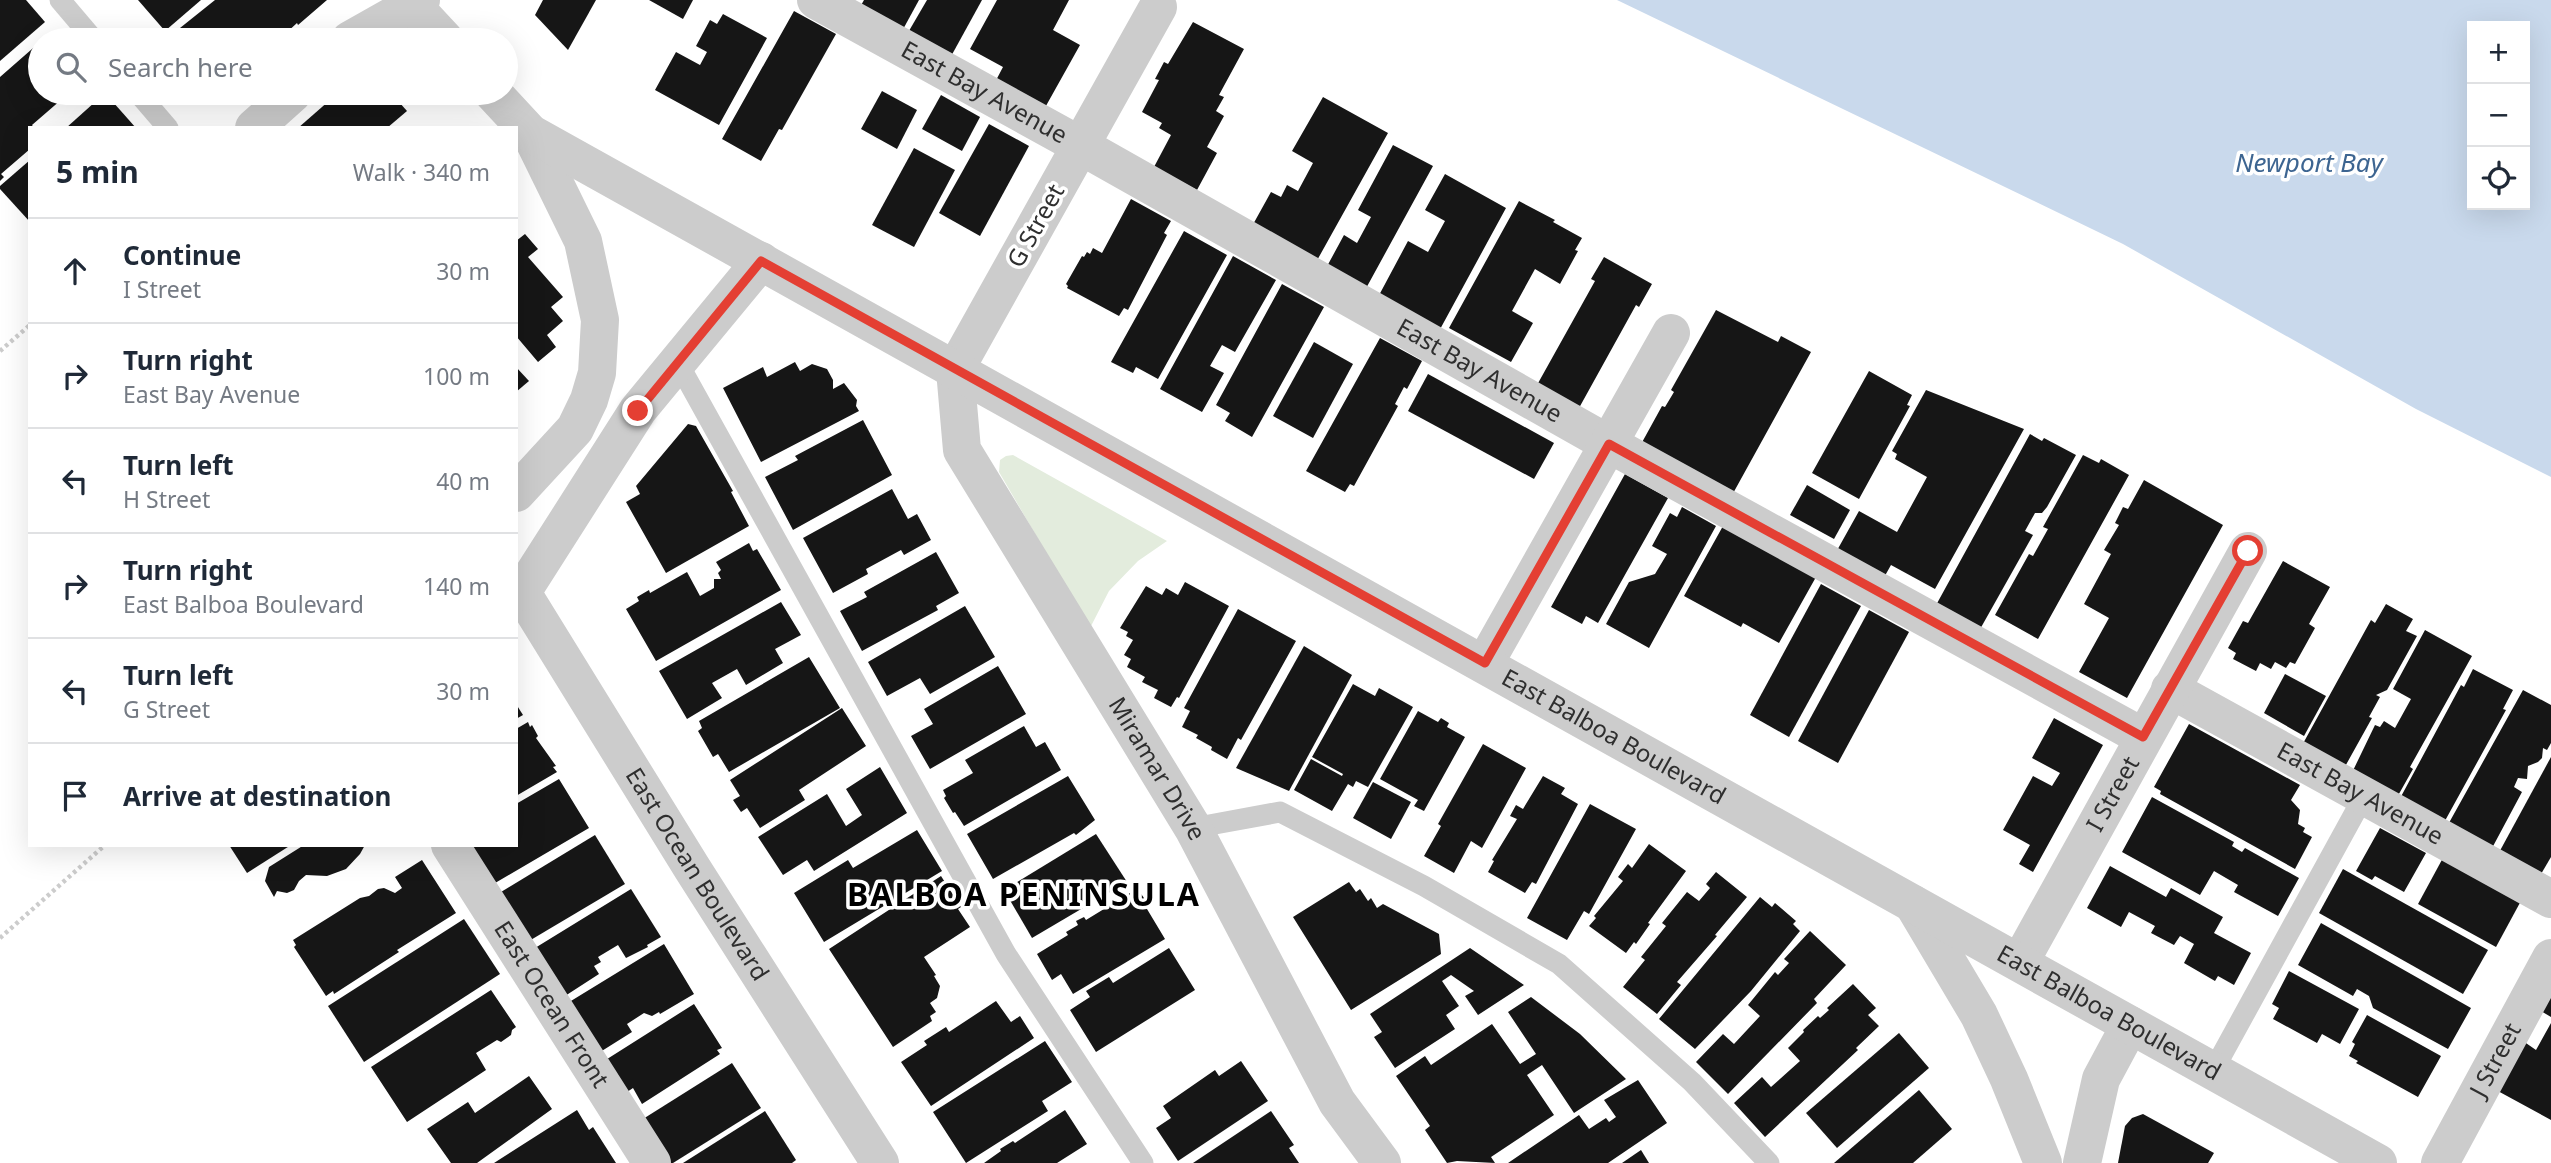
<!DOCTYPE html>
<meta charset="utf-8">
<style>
body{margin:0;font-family:"Noto Sans",sans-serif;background:#f2f2f3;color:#1f2937}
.controls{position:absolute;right:21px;top:21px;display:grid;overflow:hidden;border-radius:0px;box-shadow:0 7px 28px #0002}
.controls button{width:63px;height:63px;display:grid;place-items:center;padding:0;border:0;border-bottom:2px solid #e0e1e3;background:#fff;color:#1f2937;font:35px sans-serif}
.stop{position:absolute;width:21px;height:21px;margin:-16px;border:5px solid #e43f33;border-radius:50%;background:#fff}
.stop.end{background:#e43f33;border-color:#fff;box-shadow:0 2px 7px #0008}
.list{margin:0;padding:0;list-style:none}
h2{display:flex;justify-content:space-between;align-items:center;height:91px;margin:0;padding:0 28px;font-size:30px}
h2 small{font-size:23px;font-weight:400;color:#747a83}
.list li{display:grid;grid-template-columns:46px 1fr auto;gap:21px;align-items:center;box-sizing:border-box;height:105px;padding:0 28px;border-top:2px solid #e0e1e3}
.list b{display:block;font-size:26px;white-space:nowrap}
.list p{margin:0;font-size:23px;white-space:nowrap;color:#747a83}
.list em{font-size:23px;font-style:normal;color:#747a83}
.icon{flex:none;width:38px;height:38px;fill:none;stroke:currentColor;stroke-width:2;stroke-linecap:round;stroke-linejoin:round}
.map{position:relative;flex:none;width:2551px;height:1163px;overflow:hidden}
.search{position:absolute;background:#fff;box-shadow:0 7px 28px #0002;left:28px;top:28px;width:490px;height:77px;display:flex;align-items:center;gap:18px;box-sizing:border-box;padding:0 24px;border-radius:38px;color:#747a83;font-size:26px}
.panel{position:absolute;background:#fff;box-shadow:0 7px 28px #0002;left:28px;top:126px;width:490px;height:721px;border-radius:0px}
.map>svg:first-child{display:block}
.green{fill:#e3ecdd}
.water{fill:#c9d9ec;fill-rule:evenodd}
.building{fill:#161616}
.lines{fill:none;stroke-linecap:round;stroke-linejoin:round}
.path{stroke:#ccc;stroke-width:4.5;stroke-dasharray:3.5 3.5;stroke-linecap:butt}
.service{stroke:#ccc;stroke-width:21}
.minor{stroke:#ccc;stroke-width:38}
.tertiary{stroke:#ccc;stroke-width:38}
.route{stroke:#e43f33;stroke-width:9}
.labels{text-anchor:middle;stroke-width:7;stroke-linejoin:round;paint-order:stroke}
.street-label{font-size:24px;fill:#2f2f2f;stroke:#fff}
.water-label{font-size:26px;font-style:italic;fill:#3d6591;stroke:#fff}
.district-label{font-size:32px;font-weight:bold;letter-spacing:2px;fill:#000;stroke:#fff}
</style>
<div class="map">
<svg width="2551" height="1163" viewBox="0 0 2551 1163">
<rect width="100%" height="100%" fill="#fff"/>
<path class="green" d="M1013 455 1167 541 1138 561 1109 591 1090 628 999 472 1000 460 1006 456Z"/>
<path class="water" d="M1617 0H2551V477L2416 409 2123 244ZM2472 26H2525V205H2472Z"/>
<g class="building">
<path d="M0 0H26L45 22 0 61Z"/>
<path d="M138 0H201L165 31Z"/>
<path d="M215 0H327L298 25 297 23 285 34 282 31 271 40H165Z"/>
<path d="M543 0H596L568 50 535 15Z"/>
<path d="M649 0H693L683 19Z"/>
<path d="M864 0H919L901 33 859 9Z"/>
<path d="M927 0H982L949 60 906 36Z"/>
<path d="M997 0H1069L1053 30 1080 45 1042 113 993 86 1003 67 970 49Z"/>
<path d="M794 11 836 34 782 130 779 129 761 161 722 139Z"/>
<path d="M723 14 767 38 719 125 655 90 676 52 700 65 707 52 696 46 710 20 717 24Z"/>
<path d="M1193 22 1244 49 1219 95 1224 97 1216 111 1224 116 1207 147 1217 153 1197 190 1154 167 1171 135 1159 128 1162 123 1142 112 1159 80 1155 79 1164 62 1168 64Z"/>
<path d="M51 32 59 40H42Z"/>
<path d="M40 42V93H69L32 125 34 128H30V149L1 174 4 177 0 181V77Z"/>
<path d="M882 91 917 110 897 149 861 129Z"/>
<path d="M105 93 136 128H66Z"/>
<path d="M338 93H391L407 111 387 128H298Z"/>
<path d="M941 95 980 117 962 151 922 129Z"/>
<path d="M1323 97 1388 133 1315 264 1251 228 1271 192 1281 197 1287 185 1298 191 1313 163 1292 151Z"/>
<path d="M989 124 1029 146 980 236 939 213Z"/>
<path d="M1393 145 1433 166 1364 292 1325 270 1344 235 1357 243 1371 217 1358 210Z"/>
<path d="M914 148 955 170 914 247 872 225Z"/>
<path d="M30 160V222L0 189V186Z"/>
<path d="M1445 174 1506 208 1438 333 1377 299 1408 241 1428 252 1445 221 1425 210Z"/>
<path d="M1131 199 1171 221 1164 233 1167 235 1128 310 1124 308 1119 316 1067 288 1068 286 1066 284 1082 256 1084 257 1087 252 1090 254 1093 248 1102 253Z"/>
<path d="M1519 201 1555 220 1553 222 1582 238 1575 250 1578 251 1560 284 1535 269 1512 311 1533 323 1511 362 1449 328Z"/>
<path d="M1184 231 1227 255 1158 379 1136 367 1133 373 1111 362Z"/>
<path d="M525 234 538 249 528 257 563 297 551 307 563 321 547 335 556 347 538 362 516 336V241Z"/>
<path d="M1233 256 1276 280 1235 352 1222 345 1210 366 1224 373 1202 412 1160 389Z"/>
<path d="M1604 257 1652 284 1639 307 1636 305 1579 408 1537 385 1595 281 1591 279Z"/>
<path d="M1282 284 1324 307 1252 437 1225 421 1230 413 1216 405Z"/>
<path d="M1716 310 1778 342 1781 336 1811 352 1731 497 1640 446 1662 406 1665 407 1674 392 1671 390Z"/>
<path d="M1380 338 1422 361 1407 389 1404 387 1395 404 1398 406 1354 486 1350 484 1345 492 1306 471Z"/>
<path d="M1314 342 1353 364 1313 438 1273 416Z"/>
<path d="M795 362 800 371 812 364 827 369 833 380V389L844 383 857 400 856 406 859 411 761 462 723 388 763 367 767 377Z"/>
<path d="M516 367 529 381 516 392Z"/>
<path d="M1869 371 1912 395 1907 405 1910 406 1859 499 1812 473Z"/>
<path d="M1428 374 1554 443 1534 479 1408 411Z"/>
<path d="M1926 390 2024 429 1935 589 1891 565 1882 581 1835 554 1859 511 1897 532 1927 477 1895 459 1897 454 1892 451Z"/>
<path d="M863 420 892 475 793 530 765 477 798 460 795 456Z"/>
<path d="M688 424 696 426 733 491 731 492 749 526 666 573 626 502 640 494 636 486Z"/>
<path d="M2030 434 2042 441 2044 438 2076 455 2047 507 2042 513H2035L2025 531 2033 535 1979 631 1935 607Z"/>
<path d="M2083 455 2099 463 2101 459 2129 475 2038 639 1995 615 2029 554 2033 556 2048 529 2043 527Z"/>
<path d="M1625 474 1668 498 1598 623 1586 616 1582 624 1551 607Z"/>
<path d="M2144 480 2223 525 2127 698 2079 672 2109 618 2084 604 2111 554 2104 550 2119 525 2115 523 2123 507 2128 509Z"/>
<path d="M1807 485 1850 510 1834 539 1790 515Z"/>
<path d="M892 489 908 519 917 514 931 540 904 555 901 550 866 569 868 574 833 593 803 538Z"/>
<path d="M1682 507 1716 526 1649 648 1606 624 1629 582 1655 574 1667 554 1652 546 1670 513 1677 517Z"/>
<path d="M1723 526 1816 577 1779 643 1743 623 1741 627 1684 596Z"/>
<path d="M749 543 753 551 757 549 781 590 656 661 626 609 639 601 637 597 649 590 650 593 687 572 700 596 714 588V579H721L718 573 721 570 716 562Z"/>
<path d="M936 552 959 593 936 606 938 610 862 651 840 611 867 597 864 592Z"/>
<path d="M2283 561 2330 587 2309 624 2315 628 2295 664 2290 662 2286 668 2275 662 2271 669 2260 663 2256 671 2233 659 2236 653 2228 648 2243 621 2248 623Z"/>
<path d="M1185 582 1229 606 1179 698 1177 697 1171 707 1154 698 1158 690 1142 682 1145 677 1127 667 1131 659 1124 655 1133 640 1126 636 1128 632 1120 628 1146 586 1162 595 1166 588 1178 595Z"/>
<path d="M1821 584 1861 606 1789 737 1750 715Z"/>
<path d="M781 602 801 635 775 649 783 663 746 685 737 669 712 683 722 698 687 719 659 671Z"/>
<path d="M2386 604 2413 619 2406 631 2417 636 2387 690 2376 695 2380 697 2369 717 2372 718 2342 772 2300 749 2371 620 2375 623Z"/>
<path d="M965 606 995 657 930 694 920 678 887 696 868 662Z"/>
<path d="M1238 609 1296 641 1241 740 1238 738 1227 759 1211 750 1212 747 1196 738 1198 735 1182 727 1190 711 1184 708Z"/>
<path d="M1869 610 1909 632 1838 763 1798 741Z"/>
<path d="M2425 630 2472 656 2410 767 2413 769 2391 808 2347 783 2375 725 2380 727 2384 721 2395 728 2411 699 2393 689Z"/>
<path d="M1304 646 1352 675 1289 791 1236 768Z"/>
<path d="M809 657 840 708 729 772 718 754 713 757 698 731 702 728 699 721Z"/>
<path d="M998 666 1026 714 930 769 911 736 933 724 924 709Z"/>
<path d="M2473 669 2513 690 2503 709 2506 710 2441 828 2397 804 2461 685 2464 687Z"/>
<path d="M2285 674 2326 696 2304 736 2264 713Z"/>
<path d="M1353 684 1375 696 1379 688 1413 707 1368 787 1356 781 1353 787 1348 784 1332 811 1294 790 1311 759 1342 776 1343 774 1312 757Z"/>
<path d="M2523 690 2551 705V743L2547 750 2543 748 2542 758 2538 762 2528 766 2527 779 2518 778 2514 787 2522 792 2491 850 2445 830Z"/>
<path d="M516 704 523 715 516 719Z"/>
<path d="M842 708 866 746 799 790 805 800 760 828 747 808 741 812 733 800 740 796 730 780Z"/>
<path d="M1418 711 1438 722 1441 718 1449 723 1447 727 1465 737 1424 811 1414 806 1418 800 1380 779Z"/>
<path d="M2054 718 2103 745 2033 872 2019 864 2030 845 2003 830 2033 776 2052 786 2060 773 2032 758Z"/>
<path d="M528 722 530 727 532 725 538 736 536 738 556 766 553 767 557 772 516 796V729Z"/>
<path d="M2189 724 2300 785 2291 800 2300 810 2298 824 2305 828 2303 832 2312 837 2295 869 2160 794 2161 791 2154 787Z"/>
<path d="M1024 726 1036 747 1045 742 1061 770 964 826 955 812 953 813 944 798 946 796 943 790 973 773 965 760Z"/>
<path d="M1483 744 1526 768 1482 848 1471 841 1454 873 1424 856 1441 826 1438 824Z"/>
<path d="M2551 757V857L2537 881 2496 858Z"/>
<path d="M880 767 907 813 814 871 807 860 783 875 758 837 827 794 846 826 862 815 846 789Z"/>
<path d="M1068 776 1095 820 1076 835 1074 833 993 879 967 834Z"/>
<path d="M1543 776 1565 788 1561 794 1578 804 1536 884 1532 882 1525 893 1488 872 1494 861 1492 860 1517 819 1510 816 1516 805 1523 809Z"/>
<path d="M559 779 589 828 490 886 466 845H516V804Z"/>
<path d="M1373 782 1411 802 1391 839 1353 818Z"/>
<path d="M2152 797 2234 842 2232 846 2242 852 2245 848 2299 878 2278 916 2234 892 2238 885 2214 871 2200 895 2122 852Z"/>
<path d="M1590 804 1636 829 1589 914 1584 911 1567 940 1527 918Z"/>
<path d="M2380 828 2426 853 2404 892 2375 876 2372 880 2356 871Z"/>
<path d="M917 830 942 871 824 942 794 893 848 860 853 868Z"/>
<path d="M1096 834 1127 882 1032 938 1004 890Z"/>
<path d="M595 835 625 884 529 941 501 892Z"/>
<path d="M1649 844 1686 871 1648 923 1650 924 1636 944 1634 942 1626 953 1589 926 1596 918 1594 916 1623 881 1618 877 1628 864 1632 868Z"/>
<path d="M229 845H291L247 873Z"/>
<path d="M304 845H365L360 854 346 869 327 876 306 875 299 881 294 890 287 893 277 891 274 897 265 881 269 867Z"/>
<path d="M2444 856 2522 899 2496 947 2418 904Z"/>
<path d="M422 860 456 913 397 950 399 952 334 994 333 991 326 996 294 947 296 945 293 940 360 898 369 896 378 889 384 888 395 893 402 888 395 877Z"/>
<path d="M2110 866 2166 897 2171 888 2223 917 2214 933 2251 953 2234 985 2218 976 2215 981 2184 963 2194 944 2180 936 2174 945 2151 933 2155 926 2129 912 2121 927 2087 908Z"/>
<path d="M2343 869 2488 950 2463 994 2319 913Z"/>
<path d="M1716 872 1747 897 1715 935 1717 936 1677 982 1681 985 1657 1014 1623 987 1645 960 1641 957 1666 926 1662 923 1687 892 1699 901 1710 888 1706 884Z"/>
<path d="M941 876 961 907 958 909 970 927 924 957 936 975 934 976 940 986 937 998 930 1003 936 1012 930 1016 932 1021 893 1047 829 949Z"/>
<path d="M1349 882 1356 892 1360 889 1368 901 1371 898 1377 908 1383 904 1439 934 1441 954 1351 1010 1293 917Z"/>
<path d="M631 889 661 937 647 945 648 947 626 958 618 945 598 957 601 962 594 966 599 974 565 996 535 948Z"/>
<path d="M1135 890 1137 893 1139 891 1147 902 1144 904 1165 939 1073 994 1061 974 1052 980 1037 954 1068 935 1066 932 1078 925 1076 921 1084 917 1086 920Z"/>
<path d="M1760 897 1772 907 1775 903 1796 921 1793 924 1800 931 1751 991 1695 1049 1659 1019Z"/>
<path d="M464 919 500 974 364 1062 328 1006Z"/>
<path d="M2321 923 2471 1008 2448 1049 2373 1008 2369 996 2357 989 2353 996 2298 965Z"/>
<path d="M1810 931 1846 965 1814 999 1817 1003 1728 1094 1696 1062 1723 1034 1734 1044 1760 1016 1748 1005 1775 972 1778 975 1789 963 1784 959Z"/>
<path d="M664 944 694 994 660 1014 659 1012 652 1016 644 1013 627 1024 632 1032 597 1054 566 1004Z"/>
<path d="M1169 948 1195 990 1096 1052 1070 1010 1090 997 1086 991 1109 977 1113 983Z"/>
<path d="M1470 948 1524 985 1478 1015 1465 996 1474 991 1451 975 1442 981 1459 1006 1446 1015 1455 1029 1395 1068 1374 1037 1382 1032 1370 1014Z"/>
<path d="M2289 971 2359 1009 2340 1044 2322 1034 2317 1043 2273 1019 2279 1008 2272 1004Z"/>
<path d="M1853 984 1876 1008 1868 1015 1879 1026 1856 1048 1858 1050 1765 1137 1734 1103 1762 1077 1771 1087 1800 1061 1788 1048 1804 1032 1803 1030 1818 1016 1820 1018 1829 1010 1827 1008Z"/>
<path d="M2551 988V1017L2539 1010Z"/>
<path d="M491 990 516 1027 512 1030 511 1035 501 1042 497 1040 476 1053 486 1070 407 1122 371 1067Z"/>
<path d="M1531 997 1580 1034 1626 1079 1574 1113 1542 1065 1527 1075 1554 1115 1491 1157 1495 1163 1457 1161 1447 1163 1425 1130 1430 1126 1396 1076 1425 1056 1431 1065 1492 1024 1520 1064 1536 1054 1508 1012Z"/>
<path d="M996 1001 1011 1022 1020 1016 1034 1038 931 1106 901 1062 927 1045 924 1041 946 1027 949 1032Z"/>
<path d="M694 1004 722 1048 717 1050 720 1054 642 1104 633 1088 624 1094 604 1061Z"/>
<path d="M2367 1015 2441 1056 2418 1097 2356 1063 2358 1061 2349 1056 2355 1044 2352 1042Z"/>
<path d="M2551 1023V1120L2496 1090 2523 1041 2536 1050Z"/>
<path d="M1899 1033 1929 1068 1837 1148 1806 1113Z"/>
<path d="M1045 1041 1072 1082 1042 1101 1048 1111 966 1163 933 1112Z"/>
<path d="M1241 1061 1268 1101 1178 1161 1156 1128 1171 1118 1163 1106 1215 1070 1219 1076Z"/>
<path d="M732 1063 761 1108 673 1163H660L635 1124Z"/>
<path d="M529 1076 552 1109 477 1163H451L427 1129 468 1102 475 1113Z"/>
<path d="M1638 1080 1667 1123 1608 1163H1508L1579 1115 1589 1129 1606 1118 1609 1122 1616 1117 1604 1100Z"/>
<path d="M1919 1090 1952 1129 1913 1163H1834Z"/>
<path d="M577 1110 589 1130 593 1127 616 1163H494Z"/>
<path d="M1065 1110 1087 1144 1057 1163H984L1001 1151 1000 1149 1013 1141 1015 1143Z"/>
<path d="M765 1111 796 1160 792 1163H683Z"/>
<path d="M1271 1111 1294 1145 1289 1148 1299 1163H1193Z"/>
<path d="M2143 1114 2214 1153 2208 1163H2118L2125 1126 2132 1118Z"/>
<path d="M1641 1150 1649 1163H1622Z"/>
</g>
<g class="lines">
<g class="path">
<path d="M0 351 30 325"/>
<path d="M0 938 105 845"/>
</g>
<g class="service">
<path d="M60 0 94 40"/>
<path d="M138 93 168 128"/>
<path d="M678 363 1006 954 1143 1163"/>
<path d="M1193 828 1280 812 1424 886 1559 964 1692 1082 1769 1163"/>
<path d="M2213 1071 2364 796"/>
</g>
<g class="minor">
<path id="s1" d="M816 0 1081 146 1609 444 2143 737"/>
<path id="s2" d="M1158 7 955 370 962 450 1193 828 1337 1102 1382 1163"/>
<path d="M350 40 421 0"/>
<path d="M254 128 293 93"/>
<path d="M516 493 575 429 589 400 597 373 600 320 583 241 530 133"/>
<path id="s3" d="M516 583 692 868 880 1163"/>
<path d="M522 592 638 410 761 261"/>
<path d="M1485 663 1671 333"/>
<path id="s4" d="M2170 689 2551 899"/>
<path id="s5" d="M450 845 652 1163"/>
<path d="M1913 904 1979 1015 2009 1079 2043 1163"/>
<path id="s6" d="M2020 962 2248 551"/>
<path d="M2082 1163 2101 1079 2130 1025"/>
<path id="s7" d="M2440 1163 2551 958"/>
</g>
<g class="tertiary">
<path d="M408 0 445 40"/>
<path id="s8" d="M493 93 530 133 2378 1163"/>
</g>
</g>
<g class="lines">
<path class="route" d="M638 411 761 261 1485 663 1609 444 2143 737 2248 551"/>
</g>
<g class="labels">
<g class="street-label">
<text dy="8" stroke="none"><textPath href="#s1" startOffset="192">East Bay Avenue</textPath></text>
<text transform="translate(1036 226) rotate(-61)" y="8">G Street</text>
<text dy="8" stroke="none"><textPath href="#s1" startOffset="760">East Bay Avenue</textPath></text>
<text dy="8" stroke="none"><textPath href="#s8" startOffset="1295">East Balboa Boulevard</textPath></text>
<text dy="8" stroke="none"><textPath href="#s2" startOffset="870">Miramar Drive</textPath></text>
<text dy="8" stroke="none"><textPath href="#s6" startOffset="192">I Street</textPath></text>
<text dy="8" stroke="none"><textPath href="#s4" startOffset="217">East Bay Avenue</textPath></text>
<text dy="8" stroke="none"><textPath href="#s3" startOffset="343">East Ocean Boulevard</textPath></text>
<text dy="8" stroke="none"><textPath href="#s5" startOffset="189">East Ocean Front</textPath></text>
<text dy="8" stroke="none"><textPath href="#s8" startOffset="1862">East Balboa Boulevard</textPath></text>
<text dy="8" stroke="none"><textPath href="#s7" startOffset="117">J Street</textPath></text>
</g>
<g class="water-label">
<text x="2309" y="172">Newport Bay</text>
</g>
<g class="district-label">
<text x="1024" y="906">BALBOA PENINSULA</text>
</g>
</g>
</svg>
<div class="controls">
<button>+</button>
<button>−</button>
<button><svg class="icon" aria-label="locate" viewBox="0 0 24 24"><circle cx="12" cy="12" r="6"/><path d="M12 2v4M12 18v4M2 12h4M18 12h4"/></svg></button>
</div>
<div class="stop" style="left:2248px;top:551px"></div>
<div class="stop end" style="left:638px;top:411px"></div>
<div class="search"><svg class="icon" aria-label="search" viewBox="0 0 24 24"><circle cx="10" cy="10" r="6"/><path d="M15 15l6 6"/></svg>Search here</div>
<section class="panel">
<h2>5 min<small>Walk · 340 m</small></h2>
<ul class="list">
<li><svg class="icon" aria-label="ahead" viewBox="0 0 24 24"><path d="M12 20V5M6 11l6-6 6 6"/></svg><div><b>Continue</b><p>I Street</p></div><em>30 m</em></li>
<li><svg class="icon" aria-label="right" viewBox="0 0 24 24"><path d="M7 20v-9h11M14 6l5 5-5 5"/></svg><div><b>Turn right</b><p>East Bay Avenue</p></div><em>100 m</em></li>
<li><svg class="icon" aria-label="left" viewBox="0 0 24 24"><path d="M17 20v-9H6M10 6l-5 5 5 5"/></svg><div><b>Turn left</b><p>H Street</p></div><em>40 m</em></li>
<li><svg class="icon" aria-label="right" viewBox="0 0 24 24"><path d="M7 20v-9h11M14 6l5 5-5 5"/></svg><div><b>Turn right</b><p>East Balboa Boulevard</p></div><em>140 m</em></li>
<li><svg class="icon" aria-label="left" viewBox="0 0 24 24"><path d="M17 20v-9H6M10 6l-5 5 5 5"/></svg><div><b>Turn left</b><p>G Street</p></div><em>30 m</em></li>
<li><svg class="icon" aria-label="arrive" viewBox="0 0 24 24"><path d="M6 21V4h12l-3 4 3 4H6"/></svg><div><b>Arrive at destination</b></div></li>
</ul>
</section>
</div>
